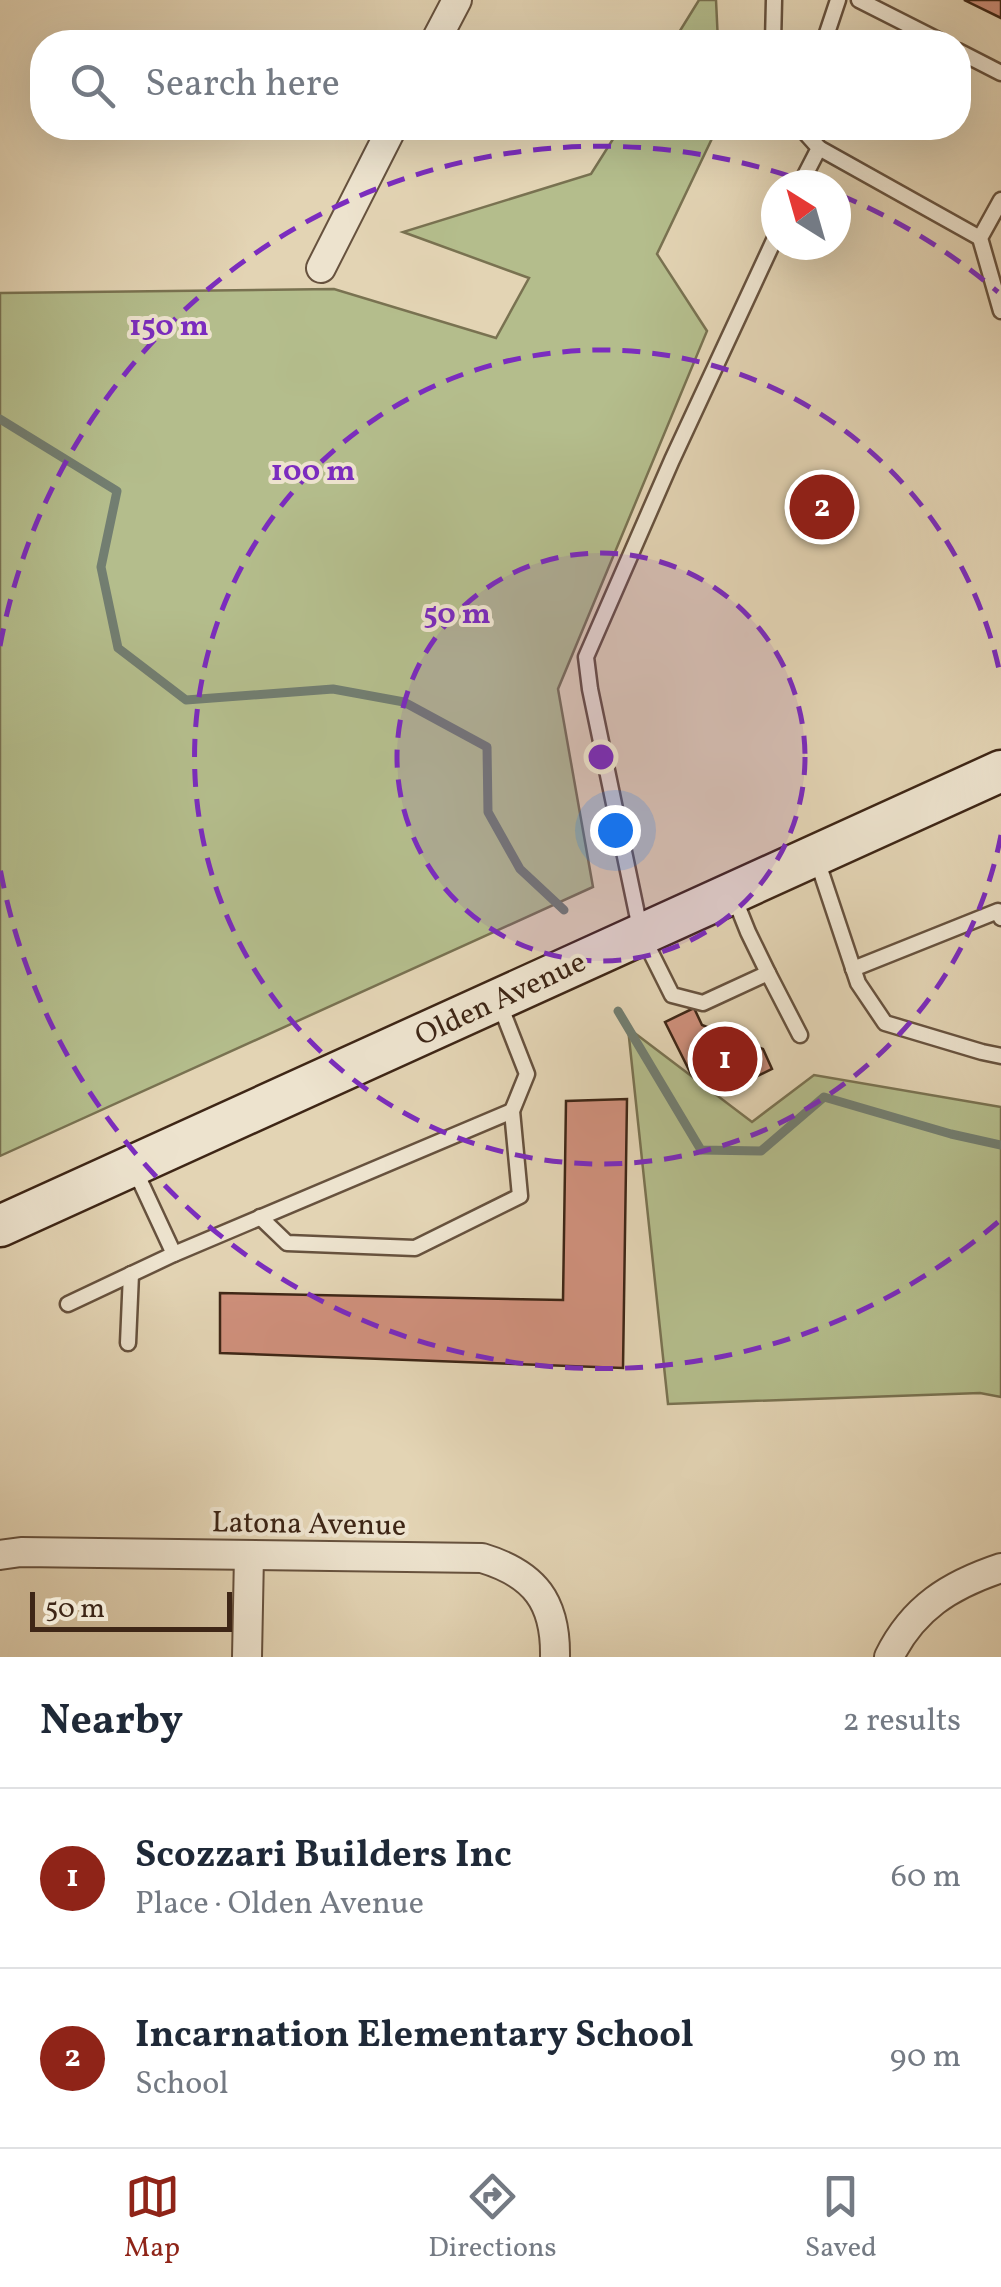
<!DOCTYPE html>
<meta charset="utf-8">
<style>
body{margin:0;font-family:Vollkorn,serif;background:#f2f2f3;color:#1f2937}
.compass{position:absolute;left:761px;top:170px;width:90px;height:90px;border-radius:50%;background:#fff;box-shadow:0 10px 40px #0002;rotate:323deg}
.scale{position:absolute;left:30px;bottom:25px;width:202px;box-sizing:border-box;padding-left:10px;border:5px solid #3e2616;border-top:0;font-size:28px;line-height:35px;white-space:nowrap;color:#3e2616;-webkit-text-stroke:8px #ede3ce;paint-order:stroke}
.you{position:absolute;left:615px;top:830px;width:35px;height:35px;margin:-25px;border:8px solid #fff;border-radius:50%;background:#1a73e8;box-shadow:0 0 0 15px #1a73e833}
.badge{display:grid;place-items:center;width:65px;height:65px;border-radius:50%;background:#8f2418;color:#fff;font-size:32px;font-weight:700}
.pin{position:absolute;translate:-50% -50%;border:5px solid #fff;box-shadow:0 2px 10px #0006}
.list{margin:0;padding:0;list-style:none}
h2{display:flex;justify-content:space-between;align-items:center;height:130px;margin:0;padding:0 40px;font-size:42px}
h2 small{font-size:32px;font-weight:400;color:#747a83}
.list li{display:grid;grid-template-columns:65px 1fr auto;gap:30px;align-items:center;box-sizing:border-box;height:180px;padding:0 40px;border-top:2px solid #e0e1e3}
.list b{display:block;font-size:38px;white-space:nowrap}
.list p{margin:0;font-size:32px;white-space:nowrap;color:#747a83}
.list em{font-size:32px;font-style:normal;color:#747a83}
.icon{flex:none;width:55px;height:55px;fill:none;stroke:currentColor;stroke-width:2;stroke-linecap:round;stroke-linejoin:round}
.map{position:relative;flex:none;width:1001px;height:1657px;overflow:hidden}
.search{position:absolute;background:#fff;box-shadow:0 10px 40px #0002;left:30px;right:30px;top:30px;height:110px;display:flex;align-items:center;gap:25px;box-sizing:border-box;padding:0 35px;border-radius:40px;color:#747a83;font-size:38px}
.sheet{height:490px;background:#fff}
nav{display:flex;justify-content:space-around;align-items:center;box-sizing:border-box;height:140px;border-top:2px solid #e0e1e3;background:#fff;font-size:28px;color:#747a83}
nav a{display:grid;justify-items:center;gap:5px}
nav .on{color:#8f2418}
.map>svg:first-child{display:block}
.green{fill:#b4bd8c;stroke:#797251;stroke-width:2.5}
.lines{fill:none;stroke-linecap:round;stroke-linejoin:round}
.stream{stroke:#727e71;stroke-width:9}
.building{fill:#cf907c;stroke:#3e2616;stroke-width:2.5}
.service-casing{stroke:#67523e;stroke-width:19}
.minor-casing{stroke:#67523e;stroke-width:32}
.secondary-casing{stroke:#3e2616;stroke-width:45}
.service{stroke:#ede3ce;stroke-width:14}
.minor{stroke:#ede3ce;stroke-width:28}
.secondary{stroke:#ede3ce;stroke-width:40}
.ring{fill:none;stroke:#7b2cbf;stroke-width:5;stroke-dasharray:18 12}
.labels{text-anchor:middle;stroke-width:8;stroke-linejoin:round;paint-order:stroke}
.street-label{font-size:30px;fill:#3e2616;stroke:#ede3ce}
.centre{fill:#7b2cbf;stroke:#ede3ce;stroke-width:5}
.ring-label{font-size:30px;text-anchor:middle;font-weight:bold;fill:#7b2cbf;stroke:#ede3ce;stroke-width:8;stroke-linejoin:round;paint-order:stroke}
</style>
<div class="map">
<svg width="1001" height="1657" viewBox="0 0 1001 1657">
<rect width="100%" height="100%" fill="#e3d4b4"/>
<filter id="stains"><feTurbulence type="fractalNoise" baseFrequency=".002" numOctaves="4"/><feColorMatrix values="0 0 0 0 .2 0 0 0 0 .09 0 0 0 0 .02 0 0 0 .5 -.17"/></filter>
<radialGradient id="worn" r=".72"><stop offset=".6" stop-color="#630" stop-opacity="0"/><stop offset="1" stop-color="#630" stop-opacity=".3"/></radialGradient>
<g class="green">
<path d="M699 0H716L718 42H673Z"/>
<path d="M620 128H717L657 254 707 331 558 689 593 887 0 1156V293L334 289 496 338 529 278 403 232 591 174Z"/>
<path d="M628 1028 752 1122 814 1075 1001 1107V1397L980 1393 668 1404Z"/>
</g>
<g class="lines">
<g class="stream">
<path d="M0 419 117 491 101 567 118 648 186 700 333 689 404 702 487 747 488 812 520 869 564 910"/>
<path d="M618 1011 701 1150 761 1151 824 1097 951 1134 1001 1145"/>
</g>
</g>
<g class="building">
<path d="M964 0H1001V18Z"/>
<path d="M694 1008 702 1025 763 1049 772 1069 726 1091 716 1092 703 1087 691 1074 665 1022Z"/>
<path d="M627 1099 623 1368 220 1353V1293L563 1300 566 1101Z"/>
</g>
<g class="lines">
<g class="service-casing">
<g id="service">
<path d="M859 0 942 42"/>
<path d="M773 42 774 0"/>
<path d="M824 42 838 0"/>
<path d="M958 51 1001 73"/>
<path d="M819 148 980 238"/>
<path d="M800 185 819 148 801 128"/>
<path d="M1001 200 980 238 1001 311"/>
<path d="M817 860 858 983 885 1023 982 1052 1001 1056"/>
<path d="M734 897 748 932 768 973 703 1003 672 995 641 933 590 689 586 657 672 460 776 236"/>
<path d="M853 969 998 911 1001 918"/>
<path d="M768 973 800 1035"/>
<path d="M134 1168 174 1254"/>
<path d="M260 1217 287 1243 415 1248 520 1196 512 1111 527 1074 500 1005"/>
<path d="M68 1304 174 1254 512 1111"/>
<path d="M128 1343 131 1274"/>
</g>
</g>
<g class="minor-casing">
<g id="minor">
<path d="M435 42 457 0"/>
<path d="M321 268 392 128"/>
<path d="M0 1555 21 1552 482 1558C535 1574 556 1602 555 1657"/>
<path d="M247 1657 249 1555"/>
<path d="M889 1657C913 1608 950 1585 1001 1568"/>
</g>
</g>
<g class="secondary-casing">
<path id="secondary" d="M0 1226 1001 771"/>
</g>
<use href="#service" class="service"/>
<use href="#minor" class="minor"/>
<use href="#secondary" class="secondary"/>
</g>
<circle cx="601" cy="757" r="204" fill="#7b2cbf" fill-opacity=".12"/>
<g class="ring">
<circle cx="601" cy="757" r="204"/>
<path d="M1001 835A407 407 0 1 1 1001 679"/>
<path d="M998 1222A611 611 0 0 1 0 868M0 646A611 611 0 0 1 815 185M840 195A611 611 0 0 1 998 292"/>
</g>
<g class="labels">
<g class="street-label">
<text transform="translate(500 998) rotate(-25)" y="10">Olden Avenue</text>
<text transform="translate(309 1523) rotate(1)" y="10">Latona Avenue</text>
</g>
</g>
<circle cx="601" cy="757" r="15" class="centre"/>
<g class="ring-label">
<text x="169" y="335">150 m</text>
<text x="313" y="480">100 m</text>
<text x="457" y="623">50 m</text>
</g>
<rect width="100%" height="100%" filter="url(#stains)"/>
<rect width="100%" height="100%" fill="url(#worn)"/>
</svg>
<svg class="compass" viewBox="-18 -18 36 36"><path d="M0-13l5 13h-10z" fill="#e53935"/><path d="M0 13l5-13h-10z" fill="#747a83"/></svg>
<div class="scale">50 m</div>
<div class="you"></div>
<div class="pin badge" style="left:725px;top:1059px">1</div>
<div class="pin badge" style="left:822px;top:507px">2</div>
<div class="search"><svg class="icon" aria-label="search" viewBox="0 0 24 24"><circle cx="10" cy="10" r="6"/><path d="M15 15l6 6"/></svg>Search here</div>
</div>
<section class="sheet">
<h2>Nearby<small>2 results</small></h2>
<ul class="list">
<li><span class="badge">1</span><div><b>Scozzari Builders Inc</b><p>Place · Olden Avenue</p></div><em>60 m</em></li>
<li><span class="badge">2</span><div><b>Incarnation Elementary School</b><p>School</p></div><em>90 m</em></li>
</ul>
</section>
<nav>
<a class="on"><svg class="icon" aria-label="map" viewBox="0 0 24 24"><path d="M3 6l6-2 6 2 6-2v14l-6 2-6-2-6 2zM9 4v14M15 6v14"/></svg>Map</a>
<a><svg class="icon" aria-label="directions" viewBox="0 0 24 24"><path d="M12 3l9 9-9 9-9-9zM9 14v-3h6M13 9l2 2-2 2"/></svg>Directions</a>
<a><svg class="icon" aria-label="saved" viewBox="0 0 24 24"><path d="M7 4h10v16l-5-4-5 4z"/></svg>Saved</a>
</nav>
